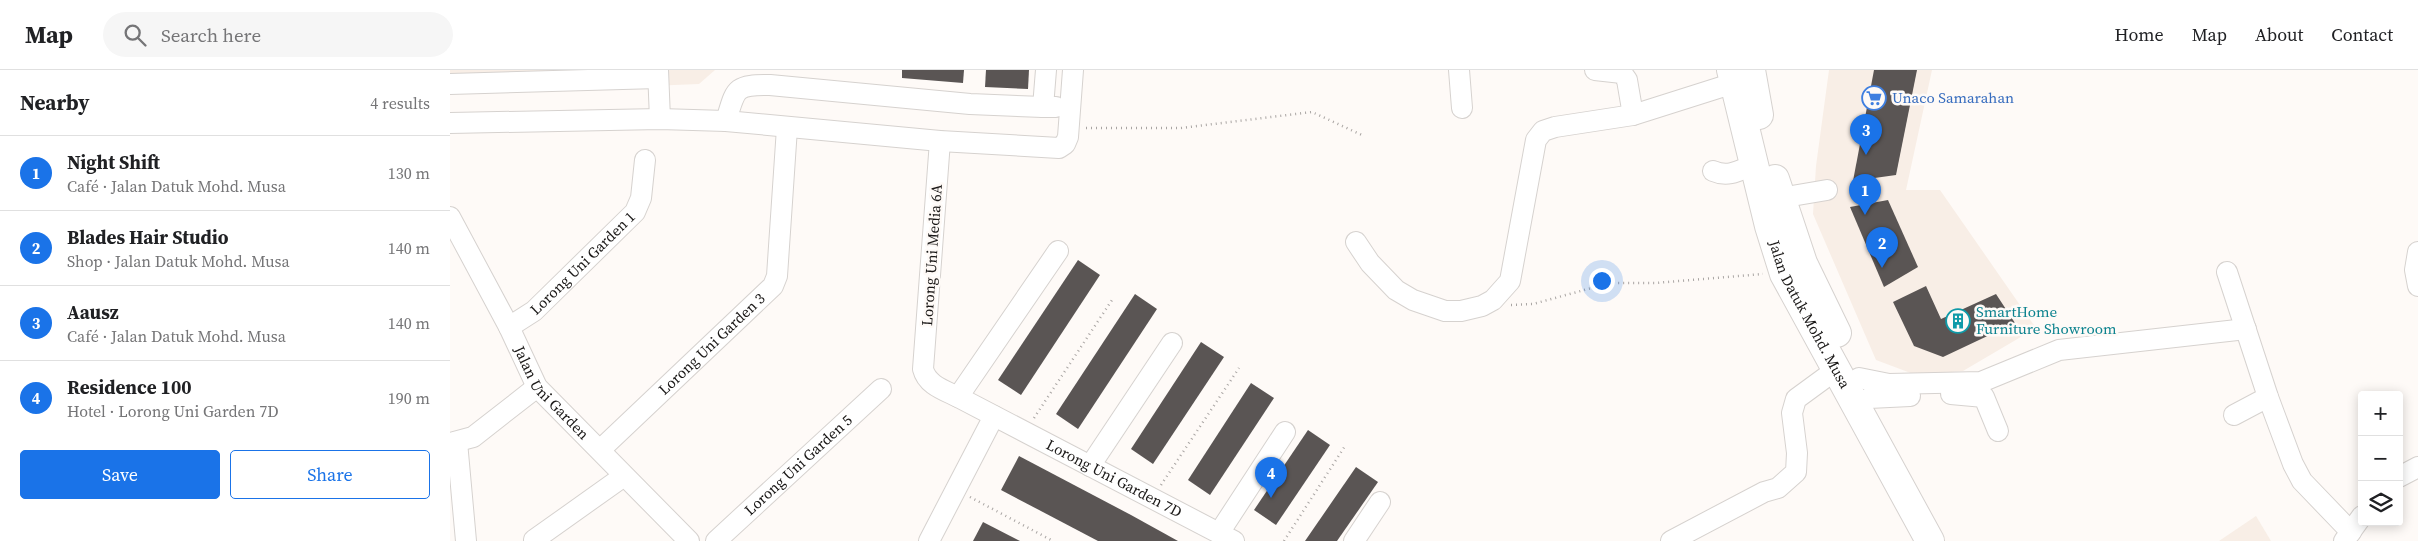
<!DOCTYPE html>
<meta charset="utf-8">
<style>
body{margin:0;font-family:"Source Serif 4",serif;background:#f6f6f6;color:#202124}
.controls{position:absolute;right:15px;bottom:15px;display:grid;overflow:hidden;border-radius:5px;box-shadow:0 2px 12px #0003}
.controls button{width:45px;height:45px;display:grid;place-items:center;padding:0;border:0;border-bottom:1px solid #e0e0e0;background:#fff;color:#202124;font:25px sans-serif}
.you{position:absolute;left:1151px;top:210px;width:18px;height:18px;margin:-12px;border:4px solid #fff;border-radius:50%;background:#1a73e8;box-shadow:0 0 0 8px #1a73e833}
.badge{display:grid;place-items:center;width:32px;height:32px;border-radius:50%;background:#1a73e8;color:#fff;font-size:16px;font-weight:700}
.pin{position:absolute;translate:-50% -41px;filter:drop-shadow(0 1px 2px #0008)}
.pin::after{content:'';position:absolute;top:26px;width:18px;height:15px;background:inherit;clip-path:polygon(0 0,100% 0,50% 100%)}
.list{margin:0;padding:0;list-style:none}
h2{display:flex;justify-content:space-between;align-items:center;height:65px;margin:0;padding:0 20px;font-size:21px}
h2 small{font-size:16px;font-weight:400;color:#757577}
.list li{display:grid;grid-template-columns:32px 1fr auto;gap:15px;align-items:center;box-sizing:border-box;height:75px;padding:0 20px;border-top:1px solid #e0e0e0}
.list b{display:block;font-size:19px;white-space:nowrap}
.list p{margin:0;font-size:16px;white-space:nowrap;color:#757577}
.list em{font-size:16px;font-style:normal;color:#757577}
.actions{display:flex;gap:10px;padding:15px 20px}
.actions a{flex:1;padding:11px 0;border:1px solid #1a73e8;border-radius:5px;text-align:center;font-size:18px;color:#1a73e8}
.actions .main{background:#1a73e8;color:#fff}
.icon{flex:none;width:28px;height:28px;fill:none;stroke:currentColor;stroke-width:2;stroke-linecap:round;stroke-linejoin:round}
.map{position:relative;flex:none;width:1968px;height:471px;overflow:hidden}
header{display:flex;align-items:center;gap:30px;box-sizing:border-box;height:70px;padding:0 25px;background:#fff;border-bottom:1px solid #e0e0e0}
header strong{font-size:24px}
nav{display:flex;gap:28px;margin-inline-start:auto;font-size:18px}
.search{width:350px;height:45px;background:#f6f6f6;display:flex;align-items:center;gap:12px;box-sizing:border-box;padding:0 18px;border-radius:28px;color:#757577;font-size:19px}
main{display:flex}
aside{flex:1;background:#fff}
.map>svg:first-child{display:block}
.built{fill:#f8eee6}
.building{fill:#5a5554}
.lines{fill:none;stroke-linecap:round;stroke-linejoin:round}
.minor-casing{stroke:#d6d2cf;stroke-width:22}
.highway-casing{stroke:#d6d2cf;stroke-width:30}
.path{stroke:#a9a5a3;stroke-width:2.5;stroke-dasharray:1 4;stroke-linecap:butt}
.minor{stroke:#fff;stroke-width:20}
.highway{stroke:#fff;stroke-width:28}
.labels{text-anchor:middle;stroke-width:5;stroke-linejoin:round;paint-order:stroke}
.shop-label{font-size:15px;fill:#366cbe;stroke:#fefaf7;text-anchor:start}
.street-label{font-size:15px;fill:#1a1817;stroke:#fefaf7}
.culture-label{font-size:15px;fill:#0d838f;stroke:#fefaf7;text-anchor:start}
</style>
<header>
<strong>Map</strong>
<div class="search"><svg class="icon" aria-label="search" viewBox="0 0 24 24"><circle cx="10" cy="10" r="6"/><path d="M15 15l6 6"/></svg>Search here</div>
<nav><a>Home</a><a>Map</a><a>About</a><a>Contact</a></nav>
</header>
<main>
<aside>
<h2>Nearby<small>4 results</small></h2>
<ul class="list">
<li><span class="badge">1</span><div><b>Night Shift</b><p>Café · Jalan Datuk Mohd. Musa</p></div><em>130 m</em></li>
<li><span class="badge">2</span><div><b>Blades Hair Studio</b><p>Shop · Jalan Datuk Mohd. Musa</p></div><em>140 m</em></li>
<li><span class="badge">3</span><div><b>Aausz</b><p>Café · Jalan Datuk Mohd. Musa</p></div><em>140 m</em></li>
<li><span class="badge">4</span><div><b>Residence 100</b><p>Hotel · Lorong Uni Garden 7D</p></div><em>190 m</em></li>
</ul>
<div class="actions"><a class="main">Save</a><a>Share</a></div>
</aside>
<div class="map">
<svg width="1968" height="471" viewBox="0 0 1968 471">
<rect width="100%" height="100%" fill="#fefaf7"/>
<g class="built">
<path d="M0 0H265L249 14 0 24Z"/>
<path d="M1379 0H1482L1456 120H1490L1586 258 1513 301 1466 305 1426 290 1363 144 1366 96Z"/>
<path d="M1806 446 1821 471H1769Z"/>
</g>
<g class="building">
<path d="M452 0H514L513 13 452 8Z"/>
<path d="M536 0H579L578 19 535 17Z"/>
<path d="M1424 0H1467L1446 105 1403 111Z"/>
<path d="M1438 130 1468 197 1434 217 1400 137Z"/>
<path d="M628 190 650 205 571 325 548 310Z"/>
<path d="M1476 216 1491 249 1546 224 1565 253 1493 287 1464 276 1443 232Z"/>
<path d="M685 224 707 239 628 359 606 344Z"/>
<path d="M751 272 774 287 703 394 681 379Z"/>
<path d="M801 313 824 328 760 425 738 410Z"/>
<path d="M858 360 880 375 826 455 804 440Z"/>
<path d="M569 386 681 445 728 471H648L551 420Z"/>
<path d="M906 397 928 412 887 471H855Z"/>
<path d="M533 452 570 471H523Z"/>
</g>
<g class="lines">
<g class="minor-casing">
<g id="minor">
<path d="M208 0 210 49"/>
<path d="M596 0 593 37H606"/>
<path d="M1009 0 1012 38"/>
<path d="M1145 0 1172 3 1177 10 1183 45"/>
<path d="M0 14 208 8"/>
<path d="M276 51C286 18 284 15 320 15L520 34 593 37"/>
<path d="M0 53 210 49 276 51 490 71 609 78 615 74 618 67 623 0"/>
<path id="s1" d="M490 71 473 299C477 315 494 320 508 327L784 471"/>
<path d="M1263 101C1279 108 1290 100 1305 94"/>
<path d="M1330 128 1377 120"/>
<path id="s2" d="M0 147 59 257 87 317 239 471"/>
<path d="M906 172 920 193 946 220 963 230 995 241H1011L1032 236 1043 230 1060 211 1086 70 1093 61 1105 57 1183 45 1284 13"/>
<path d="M1968 182 1965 200 1968 216"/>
<path d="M1777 202 1818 327 1843 394 1852 411 1901 462"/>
<path id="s3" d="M59 257 84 241 185 142 191 128 195 90"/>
<path d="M1409 308 1439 314 1531 312 1609 280 1796 259"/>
<path d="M1501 324 1534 327 1548 361"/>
<path d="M508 327 608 181"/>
<path d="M1419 328 1460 326"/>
<path d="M1784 345 1818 327"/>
<path d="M7 372 16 471"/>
<path d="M0 373 23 367 87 317"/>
<path id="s4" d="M150 380 323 216 327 206 337 58"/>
<path d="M640 396 722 273"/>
<path d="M1949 407 1968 397"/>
<path d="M769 463 835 362"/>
<path d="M84 470 174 406"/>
<path id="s5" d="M266 471 431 319"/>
<path d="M479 471 544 346"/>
<path d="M904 471 930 432"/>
<path d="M1221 471 1314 422 1328 418 1346 402 1347 383 1342 343 1346 329 1387 299"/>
<path d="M1894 471 1912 446"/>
</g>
</g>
<g class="highway-casing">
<g id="highway">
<path id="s6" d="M1281 0 1319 156 1334 204 1480 471"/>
<path d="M1301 0 1309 45"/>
<path d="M1325 109 1353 193 1387 263"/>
</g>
</g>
<g class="path">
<path d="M636 58H731L862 42 914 66"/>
<path d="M1061 235 1083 234 1160 213H1205L1313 204"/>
<path d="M584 348 662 230"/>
<path d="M711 415 789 298"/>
<path d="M520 427 603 471"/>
<path d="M834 471 895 376"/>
</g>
<use href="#minor" class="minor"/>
<use href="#highway" class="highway"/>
</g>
<defs>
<g id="supermarket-ring" transform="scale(1.25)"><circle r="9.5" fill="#fefaf7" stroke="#3f7fe0" stroke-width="1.5"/><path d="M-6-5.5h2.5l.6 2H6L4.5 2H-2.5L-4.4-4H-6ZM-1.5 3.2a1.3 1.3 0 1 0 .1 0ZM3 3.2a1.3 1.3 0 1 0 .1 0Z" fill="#3f7fe0"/></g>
<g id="building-ring" transform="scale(1.25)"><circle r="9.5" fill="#fefaf7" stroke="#0f9aa8" stroke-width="1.5"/><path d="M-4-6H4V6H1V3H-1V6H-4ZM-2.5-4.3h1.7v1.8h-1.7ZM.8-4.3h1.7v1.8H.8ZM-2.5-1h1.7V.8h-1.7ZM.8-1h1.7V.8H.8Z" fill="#0f9aa8"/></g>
</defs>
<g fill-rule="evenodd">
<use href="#supermarket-ring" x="1424" y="28"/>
<use href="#building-ring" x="1508" y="251"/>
</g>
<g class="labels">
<g class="shop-label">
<text x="1442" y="33">Unaco Samarahan</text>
</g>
<g class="street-label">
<text transform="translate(482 185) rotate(-86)" y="5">Lorong Uni Media 6A</text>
<text dy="5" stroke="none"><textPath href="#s3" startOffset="98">Lorong Uni Garden 1</textPath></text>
<text dy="5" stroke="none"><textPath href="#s6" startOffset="258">Jalan Datuk Mohd. Musa</textPath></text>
<text dy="5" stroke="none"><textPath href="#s4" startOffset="154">Lorong Uni Garden 3</textPath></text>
<text dy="5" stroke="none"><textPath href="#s2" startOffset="204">Jalan Uni Garden</textPath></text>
<text dy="5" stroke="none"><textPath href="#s5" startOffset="112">Lorong Uni Garden 5</textPath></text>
<text dy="5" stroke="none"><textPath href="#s1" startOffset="451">Lorong Uni Garden 7D</textPath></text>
</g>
<g class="culture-label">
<text x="1526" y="247">SmartHome<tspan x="1526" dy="17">Furniture Showroom</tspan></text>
</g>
</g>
</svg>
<div class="controls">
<button>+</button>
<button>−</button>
<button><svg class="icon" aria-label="layers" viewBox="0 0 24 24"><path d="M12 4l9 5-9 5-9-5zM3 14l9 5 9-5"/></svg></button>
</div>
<div class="you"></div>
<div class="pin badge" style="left:1415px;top:145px">1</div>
<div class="pin badge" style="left:1432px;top:198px">2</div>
<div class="pin badge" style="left:1416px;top:85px">3</div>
<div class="pin badge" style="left:821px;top:428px">4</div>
</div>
</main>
